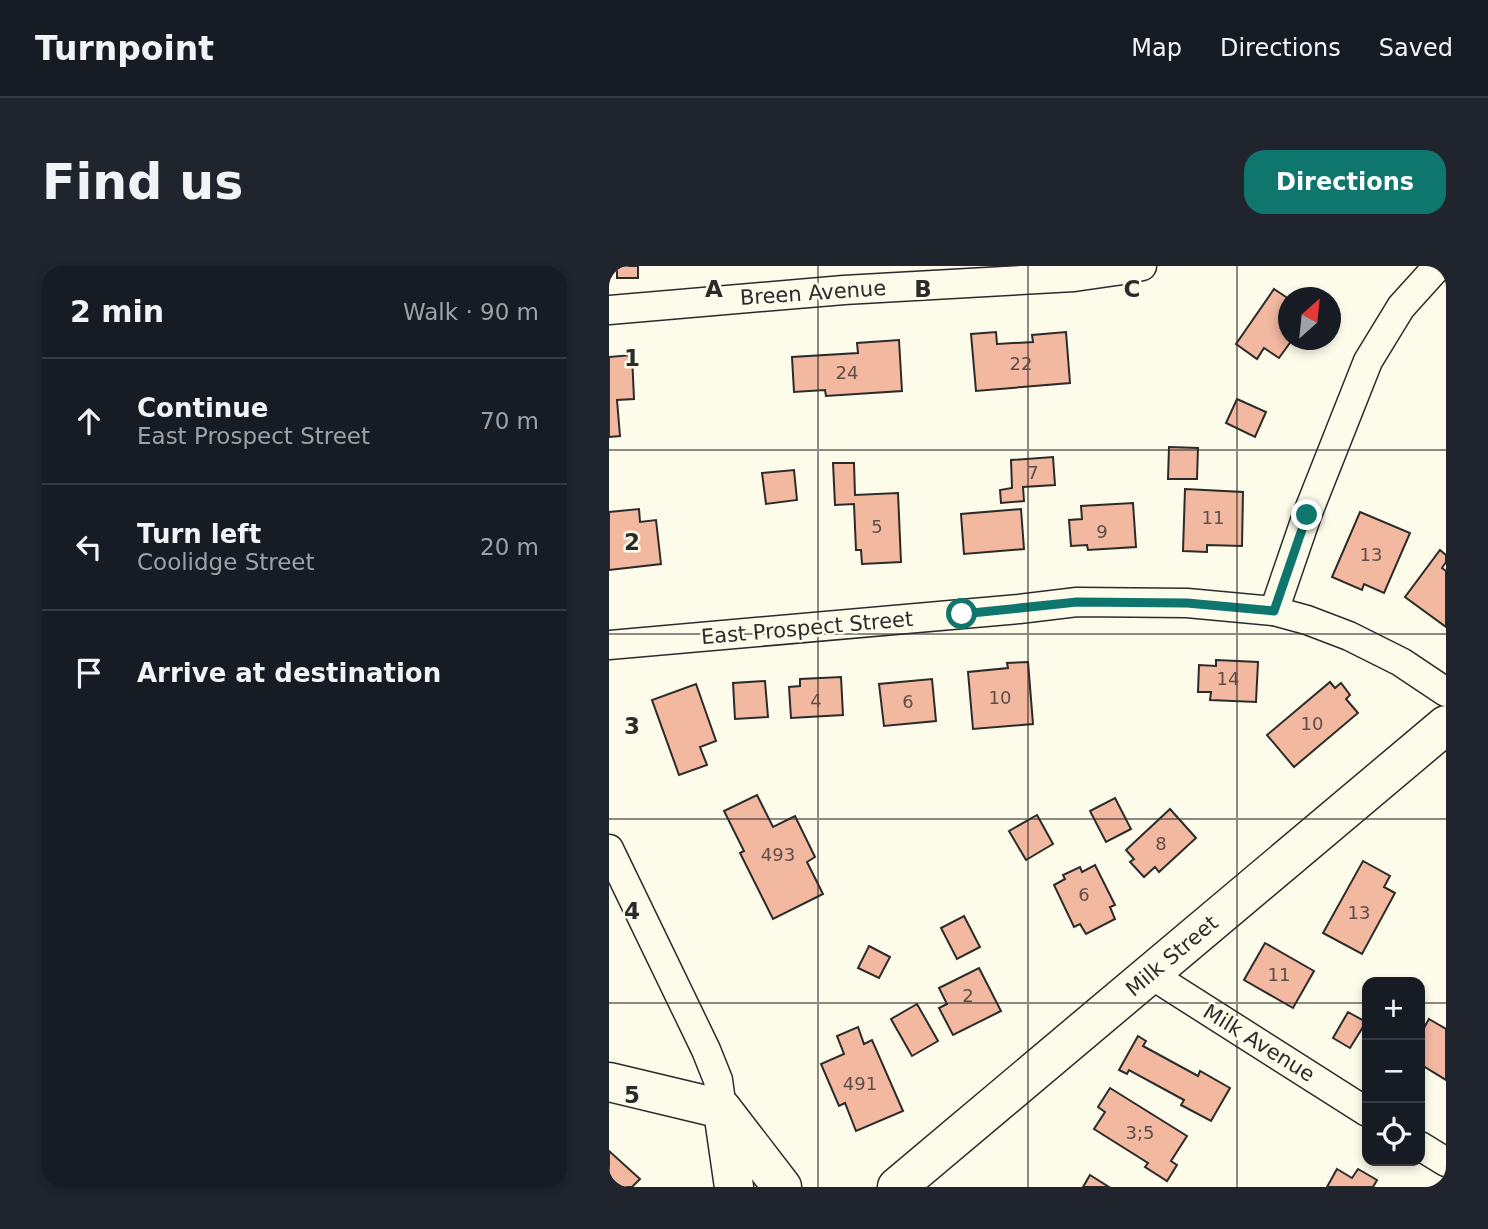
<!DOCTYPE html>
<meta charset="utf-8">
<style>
body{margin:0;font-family:"DejaVu Sans",sans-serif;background:#20242c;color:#f1f3f6}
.controls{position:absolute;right:21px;bottom:21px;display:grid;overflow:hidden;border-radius:14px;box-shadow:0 4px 10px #0003}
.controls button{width:63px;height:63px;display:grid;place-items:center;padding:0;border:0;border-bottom:2px solid #363941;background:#171b24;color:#f1f3f6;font:35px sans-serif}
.compass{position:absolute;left:669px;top:21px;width:63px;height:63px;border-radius:50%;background:#171b24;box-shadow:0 4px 10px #0003;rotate:27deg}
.stop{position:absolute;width:21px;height:21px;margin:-16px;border:5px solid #0f766e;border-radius:50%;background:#fff}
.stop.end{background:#0f766e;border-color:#fff;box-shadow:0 2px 7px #0008}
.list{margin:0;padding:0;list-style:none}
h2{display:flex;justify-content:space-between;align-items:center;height:91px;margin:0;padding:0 28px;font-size:30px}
h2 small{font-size:23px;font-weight:400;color:#9ea1a6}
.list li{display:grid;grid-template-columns:46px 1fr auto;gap:21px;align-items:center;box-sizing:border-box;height:126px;padding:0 28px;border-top:2px solid #363941}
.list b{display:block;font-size:26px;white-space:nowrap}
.list p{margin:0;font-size:23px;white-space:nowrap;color:#9ea1a6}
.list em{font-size:23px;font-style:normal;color:#9ea1a6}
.icon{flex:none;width:38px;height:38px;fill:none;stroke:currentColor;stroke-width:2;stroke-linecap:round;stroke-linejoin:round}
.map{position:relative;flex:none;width:837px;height:921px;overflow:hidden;border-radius:21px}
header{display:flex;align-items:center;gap:42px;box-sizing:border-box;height:98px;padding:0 35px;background:#171b24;border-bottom:2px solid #363941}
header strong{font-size:33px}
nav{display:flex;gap:38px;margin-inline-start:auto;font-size:24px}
.intro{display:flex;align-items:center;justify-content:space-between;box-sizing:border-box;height:168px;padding:0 42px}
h1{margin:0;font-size:49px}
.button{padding:18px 32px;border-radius:21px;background:#0f766e;color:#fff;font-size:24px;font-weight:700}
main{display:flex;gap:42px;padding:0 42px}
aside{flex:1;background:#171b24;border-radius:21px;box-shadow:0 4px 10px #0003}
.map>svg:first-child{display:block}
.building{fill:#f2b8a0;stroke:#2b2b2b;stroke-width:2}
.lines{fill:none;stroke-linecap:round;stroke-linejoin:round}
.street-casing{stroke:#2b2b2b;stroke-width:31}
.secondary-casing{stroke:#2b2b2b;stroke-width:41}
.street{stroke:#fdfbea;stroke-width:28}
.secondary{stroke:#fdfbea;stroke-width:38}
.route{stroke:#0f766e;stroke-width:9}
.grid{fill:none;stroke:#2b2b2b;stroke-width:2;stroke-opacity:0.55}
.labels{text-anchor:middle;stroke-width:5;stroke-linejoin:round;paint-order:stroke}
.number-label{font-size:18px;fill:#5d4e48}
.street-label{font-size:21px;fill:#2b2b2b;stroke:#fdfbea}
.grid-label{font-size:23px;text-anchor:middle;font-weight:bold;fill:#2b2b2b;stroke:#fdfbea;stroke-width:5;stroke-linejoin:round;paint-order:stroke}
</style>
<header>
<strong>Turnpoint</strong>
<nav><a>Map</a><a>Directions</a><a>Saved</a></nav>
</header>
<div class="intro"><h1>Find us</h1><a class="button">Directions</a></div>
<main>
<aside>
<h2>2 min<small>Walk · 90 m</small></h2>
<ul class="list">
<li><svg class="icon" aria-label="ahead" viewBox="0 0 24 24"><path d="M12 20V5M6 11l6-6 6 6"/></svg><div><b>Continue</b><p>East Prospect Street</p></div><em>70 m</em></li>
<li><svg class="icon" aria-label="left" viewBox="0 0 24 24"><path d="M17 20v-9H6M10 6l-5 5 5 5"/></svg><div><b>Turn left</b><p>Coolidge Street</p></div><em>20 m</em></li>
<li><svg class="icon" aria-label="arrive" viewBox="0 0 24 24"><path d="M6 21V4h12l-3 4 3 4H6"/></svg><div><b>Arrive at destination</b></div></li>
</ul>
</aside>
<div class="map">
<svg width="837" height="921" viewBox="0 0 837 921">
<rect width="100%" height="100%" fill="#fdfbea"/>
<g class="building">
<rect x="8" y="0" width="21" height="12"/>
<path d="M665 23 680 33V74H683L670 92 655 82 648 93 627 78Z"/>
<path d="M387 66 388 78 424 76 423 69 457 66 461 117 367 125 362 68Z"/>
<path d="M290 74 293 125 217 130 216 124 185 126 183 91 249 87 248 77Z"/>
<path d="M23 89 25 133 8 134 11 170 0 171V91Z"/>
<path d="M628 133 657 146 646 171 617 157Z"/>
<path d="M560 181 589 182 588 213H559Z"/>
<path d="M444 191 446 219 414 221 415 235 392 237 391 224 403 222 402 194Z"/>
<path d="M224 197H245L246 229 289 227 292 296 253 298 252 284H247L245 238 226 239Z"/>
<path d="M185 204 188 234 157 238 153 207Z"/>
<path d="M576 223 634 226 633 280 598 279V286L574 285Z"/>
<path d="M524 237 527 281 479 284 478 279 462 280 460 254 473 253 472 240Z"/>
<path d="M30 243 31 256 47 254 52 298 0 304V246Z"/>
<path d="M412 243 415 283 355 288 352 248Z"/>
<path d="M751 246 801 267 775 327 755 318 753 324 723 311Z"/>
<path d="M831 284 837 289V296L833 302 837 305V361L796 331Z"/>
<path d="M607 394 649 396 647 436 601 434 602 426H589L590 399 607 400Z"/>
<path d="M419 396 424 458 364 463 359 406 399 402 398 397Z"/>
<path d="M232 411 234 449 182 452 180 421 191 420V413Z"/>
<path d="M323 413 327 455 275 460 270 418Z"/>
<path d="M156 415 159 451 126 453 124 417Z"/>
<path d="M721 416 726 422 732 417 741 429 737 433 749 447 685 501 658 469Z"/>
<path d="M87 418 107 475 91 481 98 499 70 509 43 434Z"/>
<path d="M148 529 164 561 186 550 206 591 198 596 214 628 164 653 131 587 135 585 115 545Z"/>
<path d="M506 532 522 563 497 576 481 545Z"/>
<path d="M561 543 587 572 550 606 546 601 535 611 521 596 525 593 517 584Z"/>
<path d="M428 549 444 578 417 594 400 565Z"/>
<path d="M754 595 781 610 775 621 786 627 753 688 714 667Z"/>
<path d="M486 599 506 639 501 641 506 653 477 668 471 658 465 661 445 619 456 613 454 609 471 601 473 606Z"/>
<path d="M355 650 371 681 348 693 332 662Z"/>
<path d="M656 677 705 705 684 742 635 714Z"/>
<path d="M260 680 281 691 270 712 249 702Z"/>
<path d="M370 702 392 745 344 769 330 742 338 738 330 722Z"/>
<path d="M308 738 329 775 303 790 282 753Z"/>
<path d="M739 746 757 756 741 782 724 772Z"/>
<path d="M820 753 837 763V814L811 798V769Z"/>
<path d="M249 761 255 778 263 774 294 845 247 865 236 837 230 840 212 798 235 788 228 770Z"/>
<path d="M529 770 537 775 534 780 589 810 591 805 621 822 602 855 572 839 575 834 520 804 518 808 510 804Z"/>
<path d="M501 822 578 870 562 895 568 899 558 915 536 901 539 897 485 863 496 846 489 841Z"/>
<path d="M0 885 31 913 23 921H0Z"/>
<path d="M728 903 743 912 749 903 768 914 764 921H718Z"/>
<path d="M481 909 500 921H474Z"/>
</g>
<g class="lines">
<g class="street-casing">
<g id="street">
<path d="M0 44 235 24 465 11 514 4 533 0"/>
<path d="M665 345 698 249 759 95 792 41 829 0"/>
<path d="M0 379 410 343 468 336 578 337 665 345 698 354 740 370 792 396 837 426"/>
<path d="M0 583 97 784 109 814 113 843"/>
<path d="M541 708 758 846"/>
<path d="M811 880 837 896"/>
</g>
</g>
<g class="secondary-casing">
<g id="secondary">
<path d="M0 816 113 843 173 921"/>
<path d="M114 845 125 921"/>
<path d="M288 921 837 459"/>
</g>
</g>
<use href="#street" class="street"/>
<use href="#secondary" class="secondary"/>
</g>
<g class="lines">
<path class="route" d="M353 348 468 336 578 337 665 345 698 249"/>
</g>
<path class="grid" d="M209 0V921M419 0V921M628 0V921M0 184H837M0 368H837M0 553H837M0 737H758M811 737H837"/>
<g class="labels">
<g class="number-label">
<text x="412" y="104">22</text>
<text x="238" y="113">24</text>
<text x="424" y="213">7</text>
<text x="604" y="258">11</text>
<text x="268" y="267">5</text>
<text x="493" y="272">9</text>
<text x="762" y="295">13</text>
<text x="619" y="419">14</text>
<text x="391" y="438">10</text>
<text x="207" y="441">4</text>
<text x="299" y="442">6</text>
<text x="703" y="464">10</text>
<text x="552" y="584">8</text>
<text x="169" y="595">493</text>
<text x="475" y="635">6</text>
<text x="750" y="653">13</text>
<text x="670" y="715">11</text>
<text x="359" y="736">2</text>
<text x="251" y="824">491</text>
<text x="531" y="873">3;5</text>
</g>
<g class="street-label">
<text transform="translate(204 27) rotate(-4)" y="7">Breen Avenue</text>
<text transform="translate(198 362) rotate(-5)" y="7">East Prospect Street</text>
<text transform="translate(563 690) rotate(-40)" y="7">Milk Street</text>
<text transform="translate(650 777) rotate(32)" y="7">Milk Avenue</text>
</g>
</g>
<g class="grid-label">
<text x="105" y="31">A</text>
<text x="314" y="31">B</text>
<text x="523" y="31">C</text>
<text x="23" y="100">1</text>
<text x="23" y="284">2</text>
<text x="23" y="468">3</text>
<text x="23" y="653">4</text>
<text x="23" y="837">5</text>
</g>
</svg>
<div class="controls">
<button>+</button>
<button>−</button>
<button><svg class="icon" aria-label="locate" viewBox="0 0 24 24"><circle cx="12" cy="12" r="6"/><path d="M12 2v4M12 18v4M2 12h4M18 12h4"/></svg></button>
</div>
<svg class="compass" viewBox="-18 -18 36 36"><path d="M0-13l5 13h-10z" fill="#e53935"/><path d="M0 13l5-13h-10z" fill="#9ea1a6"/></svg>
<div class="stop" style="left:353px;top:348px"></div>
<div class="stop end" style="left:698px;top:249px"></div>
</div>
</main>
